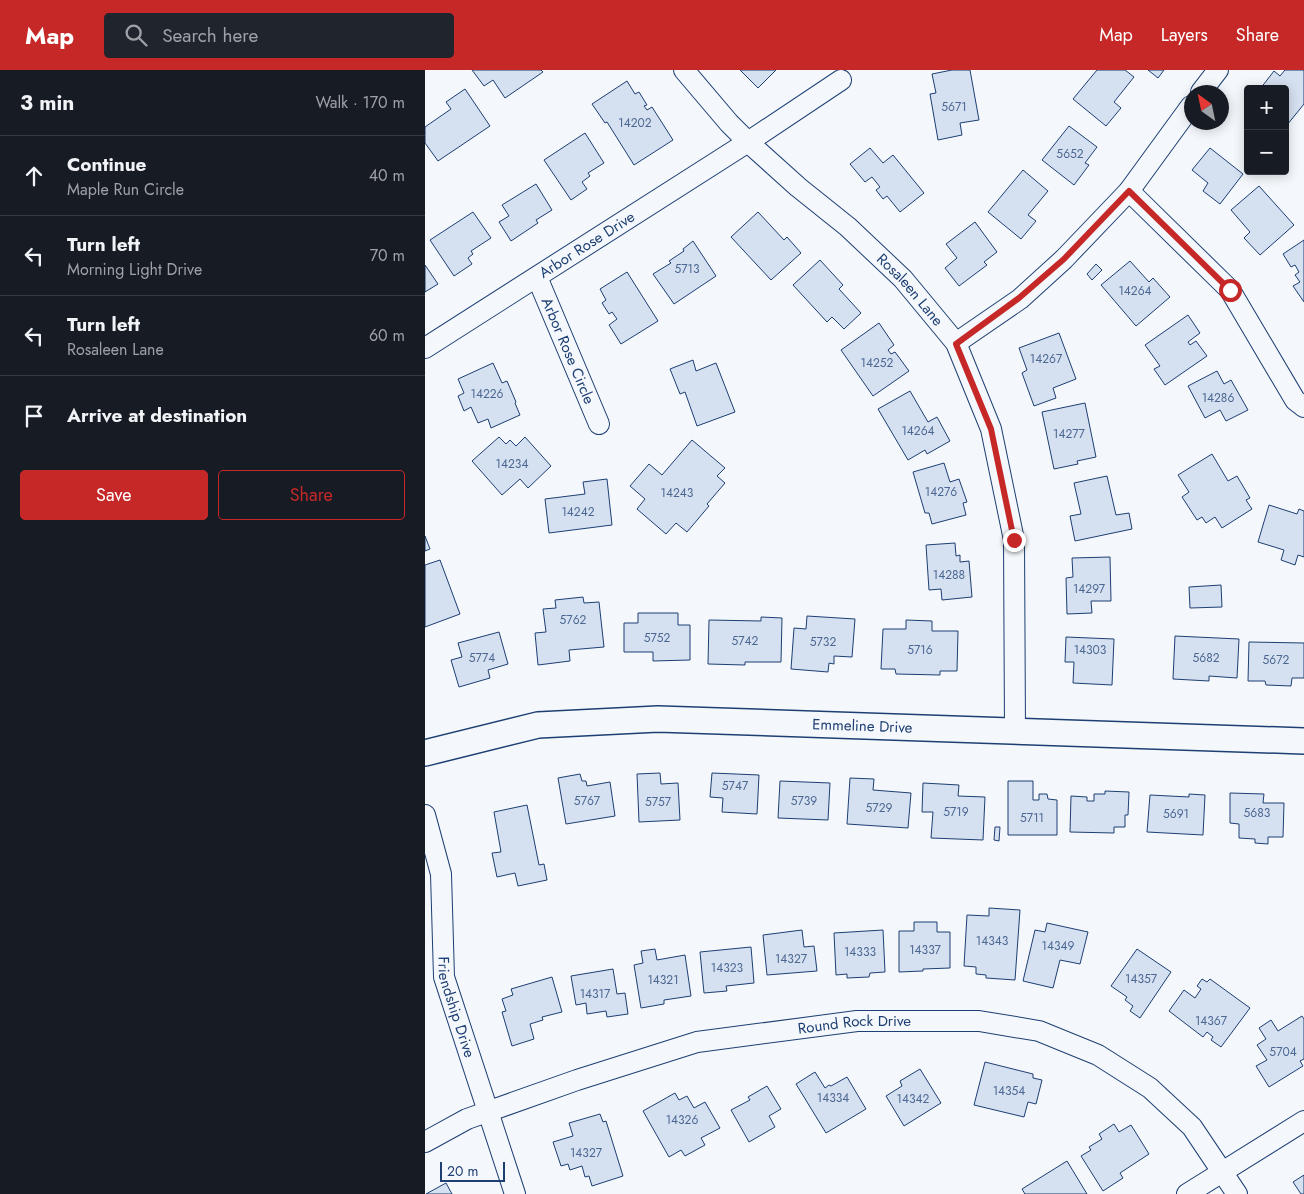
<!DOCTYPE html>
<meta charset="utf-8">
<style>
body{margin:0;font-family:Jost,sans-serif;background:#20242c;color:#f1f3f6}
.controls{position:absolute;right:15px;top:15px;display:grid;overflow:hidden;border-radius:5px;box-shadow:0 2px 12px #0003}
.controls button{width:45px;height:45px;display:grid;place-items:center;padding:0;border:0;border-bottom:1px solid #363941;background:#171b24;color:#f1f3f6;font:25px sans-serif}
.compass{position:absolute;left:759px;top:15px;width:45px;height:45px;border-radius:50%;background:#171b24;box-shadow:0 2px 12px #0003;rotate:327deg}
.scale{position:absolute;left:15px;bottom:12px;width:65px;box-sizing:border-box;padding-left:5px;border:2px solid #1d3f73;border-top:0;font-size:14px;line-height:18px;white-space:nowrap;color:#1d3f73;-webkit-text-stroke:4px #f4f7fb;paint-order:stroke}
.stop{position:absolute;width:15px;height:15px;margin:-11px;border:4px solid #c62828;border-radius:50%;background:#fff}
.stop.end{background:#c62828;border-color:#fff;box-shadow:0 1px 5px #0008}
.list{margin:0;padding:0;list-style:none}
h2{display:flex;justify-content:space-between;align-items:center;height:65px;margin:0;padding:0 20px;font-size:21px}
h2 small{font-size:16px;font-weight:400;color:#9ea1a6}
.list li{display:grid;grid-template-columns:32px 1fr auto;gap:15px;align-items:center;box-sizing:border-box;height:80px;padding:0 20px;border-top:1px solid #363941}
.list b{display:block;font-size:19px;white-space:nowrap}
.list p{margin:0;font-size:16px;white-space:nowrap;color:#9ea1a6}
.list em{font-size:16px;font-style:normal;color:#9ea1a6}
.actions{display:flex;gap:10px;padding:15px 20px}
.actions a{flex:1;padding:11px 0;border:1px solid #c62828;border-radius:5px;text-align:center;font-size:18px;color:#c62828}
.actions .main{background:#c62828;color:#fff}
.icon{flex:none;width:28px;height:28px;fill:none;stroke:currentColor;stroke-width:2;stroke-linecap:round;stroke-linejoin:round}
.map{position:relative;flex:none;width:879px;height:1124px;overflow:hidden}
header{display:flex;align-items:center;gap:30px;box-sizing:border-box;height:70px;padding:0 25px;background:#c62828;color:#fff}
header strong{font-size:24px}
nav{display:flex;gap:28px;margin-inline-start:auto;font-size:18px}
.search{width:350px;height:45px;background:#20242c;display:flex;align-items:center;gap:12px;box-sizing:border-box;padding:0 18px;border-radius:5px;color:#9ea1a6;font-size:19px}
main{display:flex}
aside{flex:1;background:#171b24}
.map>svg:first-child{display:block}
.building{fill:#d5e0f0;stroke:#1d3f73}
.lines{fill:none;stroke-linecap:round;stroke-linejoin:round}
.minor-casing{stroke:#1d3f73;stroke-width:22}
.tertiary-casing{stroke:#1d3f73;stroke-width:28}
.minor{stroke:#f4f7fb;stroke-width:20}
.tertiary{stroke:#f4f7fb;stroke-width:25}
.route{stroke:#c62828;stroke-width:6}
.labels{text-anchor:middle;stroke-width:4;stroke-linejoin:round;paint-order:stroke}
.number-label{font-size:12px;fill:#4b6792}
.street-label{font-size:15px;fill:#1d3f73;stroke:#f4f7fb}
</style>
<header>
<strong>Map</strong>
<div class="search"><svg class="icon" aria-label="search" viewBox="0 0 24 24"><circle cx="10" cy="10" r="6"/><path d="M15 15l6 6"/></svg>Search here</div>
<nav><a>Map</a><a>Layers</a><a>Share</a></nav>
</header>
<main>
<aside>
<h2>3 min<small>Walk · 170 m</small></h2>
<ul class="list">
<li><svg class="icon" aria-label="ahead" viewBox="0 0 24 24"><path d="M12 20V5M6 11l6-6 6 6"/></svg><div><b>Continue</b><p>Maple Run Circle</p></div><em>40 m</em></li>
<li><svg class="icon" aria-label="left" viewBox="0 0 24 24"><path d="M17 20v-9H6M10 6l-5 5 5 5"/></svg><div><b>Turn left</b><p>Morning Light Drive</p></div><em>70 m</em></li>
<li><svg class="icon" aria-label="left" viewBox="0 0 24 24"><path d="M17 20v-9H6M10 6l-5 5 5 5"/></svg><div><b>Turn left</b><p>Rosaleen Lane</p></div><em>60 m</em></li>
<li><svg class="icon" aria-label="arrive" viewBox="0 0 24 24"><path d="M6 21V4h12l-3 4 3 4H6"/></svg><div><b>Arrive at destination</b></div></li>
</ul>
<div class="actions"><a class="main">Save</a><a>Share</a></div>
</aside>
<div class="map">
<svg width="879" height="1124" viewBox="0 0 879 1124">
<rect width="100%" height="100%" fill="#f4f7fb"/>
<g class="building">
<path d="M47 0H116L118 2 80 28 68 10 59 16Z"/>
<path d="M315 0H351L333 18Z"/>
<path d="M527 0H545L554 50 535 53 537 65 513 70 505 24 511 23 507 4Z"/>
<path d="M672 0H700L709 7 689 32 696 38 681 56 648 29Z"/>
<path d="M723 0H739L733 8Z"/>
<path d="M860 0H879V34L862 55 860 54V19H835L849 1 855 6Z"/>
<path d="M202 11 210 24 214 22 222 35 219 36 222 40 227 37 248 70 209 95 182 52 180 53 167 34Z"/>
<path d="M40 19 65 56 13 91 0 73V57L26 39 21 32Z"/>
<path d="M644 56 672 77 660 93 664 95 649 115 617 90Z"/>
<path d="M160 63 179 93 163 103 165 106 157 112 162 119 146 130 119 90Z"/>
<path d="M445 78 458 93 468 85 499 123 475 142 462 126 458 129 451 120 455 117 447 107 440 112 425 94Z"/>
<path d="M785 78 818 104 795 134 778 121 783 113 767 100Z"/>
<path d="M598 100 623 121 603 145 611 151 596 169 563 142Z"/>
<path d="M111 114 127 140 111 150 113 153 86 171 74 152 84 146 77 135Z"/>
<path d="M834 116 869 155 835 185 819 168 825 162 806 140Z"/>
<path d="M48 142 66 168 46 181 48 184 43 188 47 194 29 206 5 170Z"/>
<path d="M333 142 359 170 362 167 376 183 346 210 306 167Z"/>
<path d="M550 152 572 182 559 192 562 195 534 216 520 198 532 188 521 174Z"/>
<path d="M879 170V232L868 216 875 212 870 205 874 202 870 195 866 197 858 184Z"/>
<path d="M268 171 291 206 249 234 228 204 246 193 244 191 259 181 258 179Z"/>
<path d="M395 190 418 215 414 219 436 243 419 259 407 247 402 252 368 215Z"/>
<path d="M705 191 724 212 728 208 745 227 711 256 676 215Z"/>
<path d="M671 194 677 200 667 210 662 204Z"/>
<path d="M0 195 13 214 0 222Z"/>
<path d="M202 202 233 251 196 274 184 255 192 249 187 242 184 244 177 233 181 230 175 219Z"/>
<path d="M763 245 775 263 763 272 765 275 771 271 782 286 740 315 729 299 735 296 720 275Z"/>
<path d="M454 253 469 275 463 280 466 284 470 282 484 301 448 326 416 280Z"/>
<path d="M634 263 651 309 628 318 631 328 609 336 597 303 602 300 594 278Z"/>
<path d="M268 290 271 301 291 293 310 342 272 356 260 322 255 324 245 299Z"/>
<path d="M68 293 77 313 82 311 91 332 90 333 95 345 66 358 63 349 53 353 46 337 39 341 33 326 39 323 33 309Z"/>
<path d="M792 301 799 314 806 310 823 340 801 351 795 340 780 348 763 316Z"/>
<path d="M485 321 503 352 512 347 525 371 502 384 500 380 483 390 453 339Z"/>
<path d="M660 333 671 387 652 391 653 394 629 399 617 342Z"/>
<path d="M74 367 81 374 85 370 91 376 100 367 126 396 103 418 95 409 77 425 47 391Z"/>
<path d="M267 370 300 398 292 406 300 413 282 434 284 436 262 462 251 453 241 464 212 439 220 429 205 416 224 394 237 405Z"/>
<path d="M787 384 803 411 812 406 825 428 821 430 827 439 797 458 790 447 781 453 777 447 772 450 757 427 764 422 753 405Z"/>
<path d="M519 393 525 412 534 409 542 432 538 433 541 445 507 454 504 443H500L488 402Z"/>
<path d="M682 406 691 445 704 443 707 459 650 471 645 446 656 444 649 413Z"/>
<path d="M182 409 187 455 124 463 120 429 160 424 158 412Z"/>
<path d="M844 435 872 444 874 439 879 441V487L873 485 870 495 856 490 859 480 833 472Z"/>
<path d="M0 466 5 479 0 481Z"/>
<path d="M530 473 531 486 535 485V492L544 491 547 527 517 530 516 519 504 520 501 475Z"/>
<path d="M685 487 686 531H666L667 543 642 544 641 508 648 507 647 488Z"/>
<path d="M15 490 35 544 0 557V495Z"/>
<path d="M796 515 797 537 765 538 764 517Z"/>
<path d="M158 527 159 533 174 532 179 577 144 580 145 591 113 595 110 563 121 562 118 539 131 538 130 530Z"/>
<path d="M213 543H253V555H265V590L228 591V582H199V553H213Z"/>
<path d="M382 546 430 549 427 587 409 586V594L404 593 403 602 366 599 369 558 381 559Z"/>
<path d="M336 547 357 548 356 592H320V595L283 594 284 550 336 551Z"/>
<path d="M481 550 507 551V561H533L532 601H515V605L471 604 470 599H456L458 559H481Z"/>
<path d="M74 562 83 594 63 600 65 608 34 617 26 590 37 587 33 573Z"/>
<path d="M750 566 814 569 812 608 784 606V611L748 609Z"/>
<path d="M641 567 689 569 687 615 648 613 649 592H640Z"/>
<path d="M824 572 879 573V608H867L866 616 841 615 840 611H823Z"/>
<path d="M235 703 236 714 253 713 255 750 214 752 212 704Z"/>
<path d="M287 703 334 705 332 744 297 742 298 728 285 727Z"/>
<path d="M155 704 157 711H161L162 716 185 712 190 746 141 754 133 708Z"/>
<path d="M425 708 449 709 448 720 486 723 483 758 422 754Z"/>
<path d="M355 711 405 713 403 750 353 748Z"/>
<path d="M583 711H608V730H614V724H622L623 729 632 730V765H583Z"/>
<path d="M498 713 534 715 533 726 560 727 558 770 506 768 508 742H497Z"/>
<path d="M680 721 704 722 703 745H700V757H689V763L645 762 646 726 662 727V731H669V724H680Z"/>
<path d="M805 723 839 724 838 733H859L858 767H843V774L830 773V769L814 768V754L805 753Z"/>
<path d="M764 724 780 725 778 765 722 762 725 725 764 727Z"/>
<path d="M102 735 114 795 119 794 122 810 93 816 90 803 72 807 67 783 76 782 69 742Z"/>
<path d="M570 757H575L574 771 569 770Z"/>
<path d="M564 838 595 840 590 910 561 908V905L551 904V897L539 896 542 845 564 846Z"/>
<path d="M489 852H512V862H525V898L498 899V901L474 902V861H489Z"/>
<path d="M622 853 663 862 655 894 635 890 628 918 598 911 610 860 620 862Z"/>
<path d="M377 860 379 877 389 876 392 901 342 905 338 865Z"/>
<path d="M458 860 460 902 445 903 444 907 422 908V904L411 905 409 863Z"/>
<path d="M326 877 329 913 301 916 302 921 279 923 275 882Z"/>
<path d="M230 879 232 890 260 885 266 926 239 930V934L216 938 209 895 218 893 216 881Z"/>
<path d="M712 879 746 902 715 948 705 941 708 936 700 930 702 927 686 916Z"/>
<path d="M188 899 192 924 200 923 203 944 182 947 181 941 162 944 161 933 151 935 146 906Z"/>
<path d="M127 907 137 942 117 947 118 950 105 954 109 969 87 976 77 942 81 941 77 929 88 925 86 919Z"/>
<path d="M777 909 782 912 785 909 825 938 796 977 786 970 788 967 782 962 778 967 744 941 759 920 770 928 776 919 772 916Z"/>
<path d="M877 946 879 949V989L875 991 878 996 844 1017 831 996 842 990 832 975 841 969 834 958 846 950 853 961Z"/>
<path d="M560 992 608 1004V1008L617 1010 611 1034 603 1032 599 1047 549 1035Z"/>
<path d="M495 999 516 1033 479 1056 461 1026 477 1016 475 1011Z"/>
<path d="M390 1002 400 1018 404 1015 406 1016 422 1007 441 1039 401 1063 371 1014Z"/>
<path d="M342 1016 356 1039 344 1046 350 1057 324 1072 306 1040 325 1030 323 1027Z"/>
<path d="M250 1023 254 1030 262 1026 269 1038 280 1032 295 1058 276 1068 280 1075 260 1086 256 1080 244 1087 218 1041Z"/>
<path d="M175 1044 178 1052 181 1051 198 1106 167 1116 164 1106 160 1107 157 1096 145 1100 143 1094 136 1096 128 1072 148 1066 144 1053Z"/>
<path d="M689 1054 694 1062 706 1055 724 1084 695 1103 698 1108 678 1121 656 1086 666 1080 664 1077 677 1069 674 1064Z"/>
<path d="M642 1091 662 1124H600L597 1119Z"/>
<path d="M879 1105V1124H876L868 1112Z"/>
<path d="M21 1113 27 1124H1Z"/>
</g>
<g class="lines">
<g class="minor-casing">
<g id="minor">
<path id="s1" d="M259 0 304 53 323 72 373 117 423 157 478 209 531 273 566 359 589 470 590 660"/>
<path d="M776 22 793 0"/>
<path d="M704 121 805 220 870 330 879 337"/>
<path id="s2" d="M112 207 174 354"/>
<path d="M531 273 595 229 639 189 704 121 766 36"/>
<path id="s3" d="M0 278 323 72 416 10"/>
<path id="s4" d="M0 745 16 804 19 907 90 1124"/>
<path id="s5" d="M0 1072 42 1049 152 1010 272 972 432 951H554L614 961 673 985 725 1018 767 1057 812 1124"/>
<path d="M762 1124 879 1051"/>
</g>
</g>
<g class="tertiary-casing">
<g id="tertiary">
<path id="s6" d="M0 683 113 655 233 649 879 671"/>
</g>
</g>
<use href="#minor" class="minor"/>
<use href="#tertiary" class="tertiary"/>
</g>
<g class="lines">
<path class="route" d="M589 470 566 359 531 274 594 228 639 189 704 121 805 220"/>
</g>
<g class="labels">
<g class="number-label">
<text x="529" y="41">5671</text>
<text x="210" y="57">14202</text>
<text x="645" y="88">5652</text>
<text x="262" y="203">5713</text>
<text x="710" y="225">14264</text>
<text x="621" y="293">14267</text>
<text x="452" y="297">14252</text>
<text x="62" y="328">14226</text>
<text x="793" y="332">14286</text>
<text x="493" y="365">14264</text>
<text x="644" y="368">14277</text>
<text x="87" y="398">14234</text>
<text x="516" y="426">14276</text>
<text x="252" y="427">14243</text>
<text x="153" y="446">14242</text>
<text x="524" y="509">14288</text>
<text x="664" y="523">14297</text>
<text x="148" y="554">5762</text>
<text x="232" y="572">5752</text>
<text x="320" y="575">5742</text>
<text x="398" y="576">5732</text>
<text x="495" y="584">5716</text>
<text x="665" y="584">14303</text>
<text x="57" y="592">5774</text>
<text x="781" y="592">5682</text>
<text x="851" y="594">5672</text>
<text x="310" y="720">5747</text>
<text x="162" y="735">5767</text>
<text x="379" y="735">5739</text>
<text x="233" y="736">5757</text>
<text x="454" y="742">5729</text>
<text x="531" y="746">5719</text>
<text x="832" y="747">5683</text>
<text x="751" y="748">5691</text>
<text x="607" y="752">5711</text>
<text x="567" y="875">14343</text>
<text x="633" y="880">14349</text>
<text x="500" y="884">14337</text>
<text x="435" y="886">14333</text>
<text x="366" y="893">14327</text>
<text x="302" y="902">14323</text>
<text x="716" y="913">14357</text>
<text x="238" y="914">14321</text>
<text x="170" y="928">14317</text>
<text x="786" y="955">14367</text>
<text x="858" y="986">5704</text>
<text x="584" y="1025">14354</text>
<text x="408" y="1032">14334</text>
<text x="488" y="1033">14342</text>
<text x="257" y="1054">14326</text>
<text x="161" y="1087">14327</text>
</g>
<g class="street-label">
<text dy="5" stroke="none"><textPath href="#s3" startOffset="192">Arbor Rose Drive</textPath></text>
<text dy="5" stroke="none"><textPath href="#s1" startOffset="316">Rosaleen Lane</textPath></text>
<text dy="5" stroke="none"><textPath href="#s2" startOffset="80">Arbor Rose Circle</textPath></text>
<text dy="5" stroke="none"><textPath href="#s6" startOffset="441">Emmeline Drive</textPath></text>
<text dy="5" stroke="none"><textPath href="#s4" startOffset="196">Friendship Drive</textPath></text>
<text dy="5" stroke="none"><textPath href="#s5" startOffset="449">Round Rock Drive</textPath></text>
</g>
</g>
</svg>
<div class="controls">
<button>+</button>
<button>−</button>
</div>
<svg class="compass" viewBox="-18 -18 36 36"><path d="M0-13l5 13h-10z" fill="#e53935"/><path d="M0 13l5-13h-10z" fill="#9ea1a6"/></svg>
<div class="scale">20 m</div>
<div class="stop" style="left:805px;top:220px"></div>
<div class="stop end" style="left:589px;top:470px"></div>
</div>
</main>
